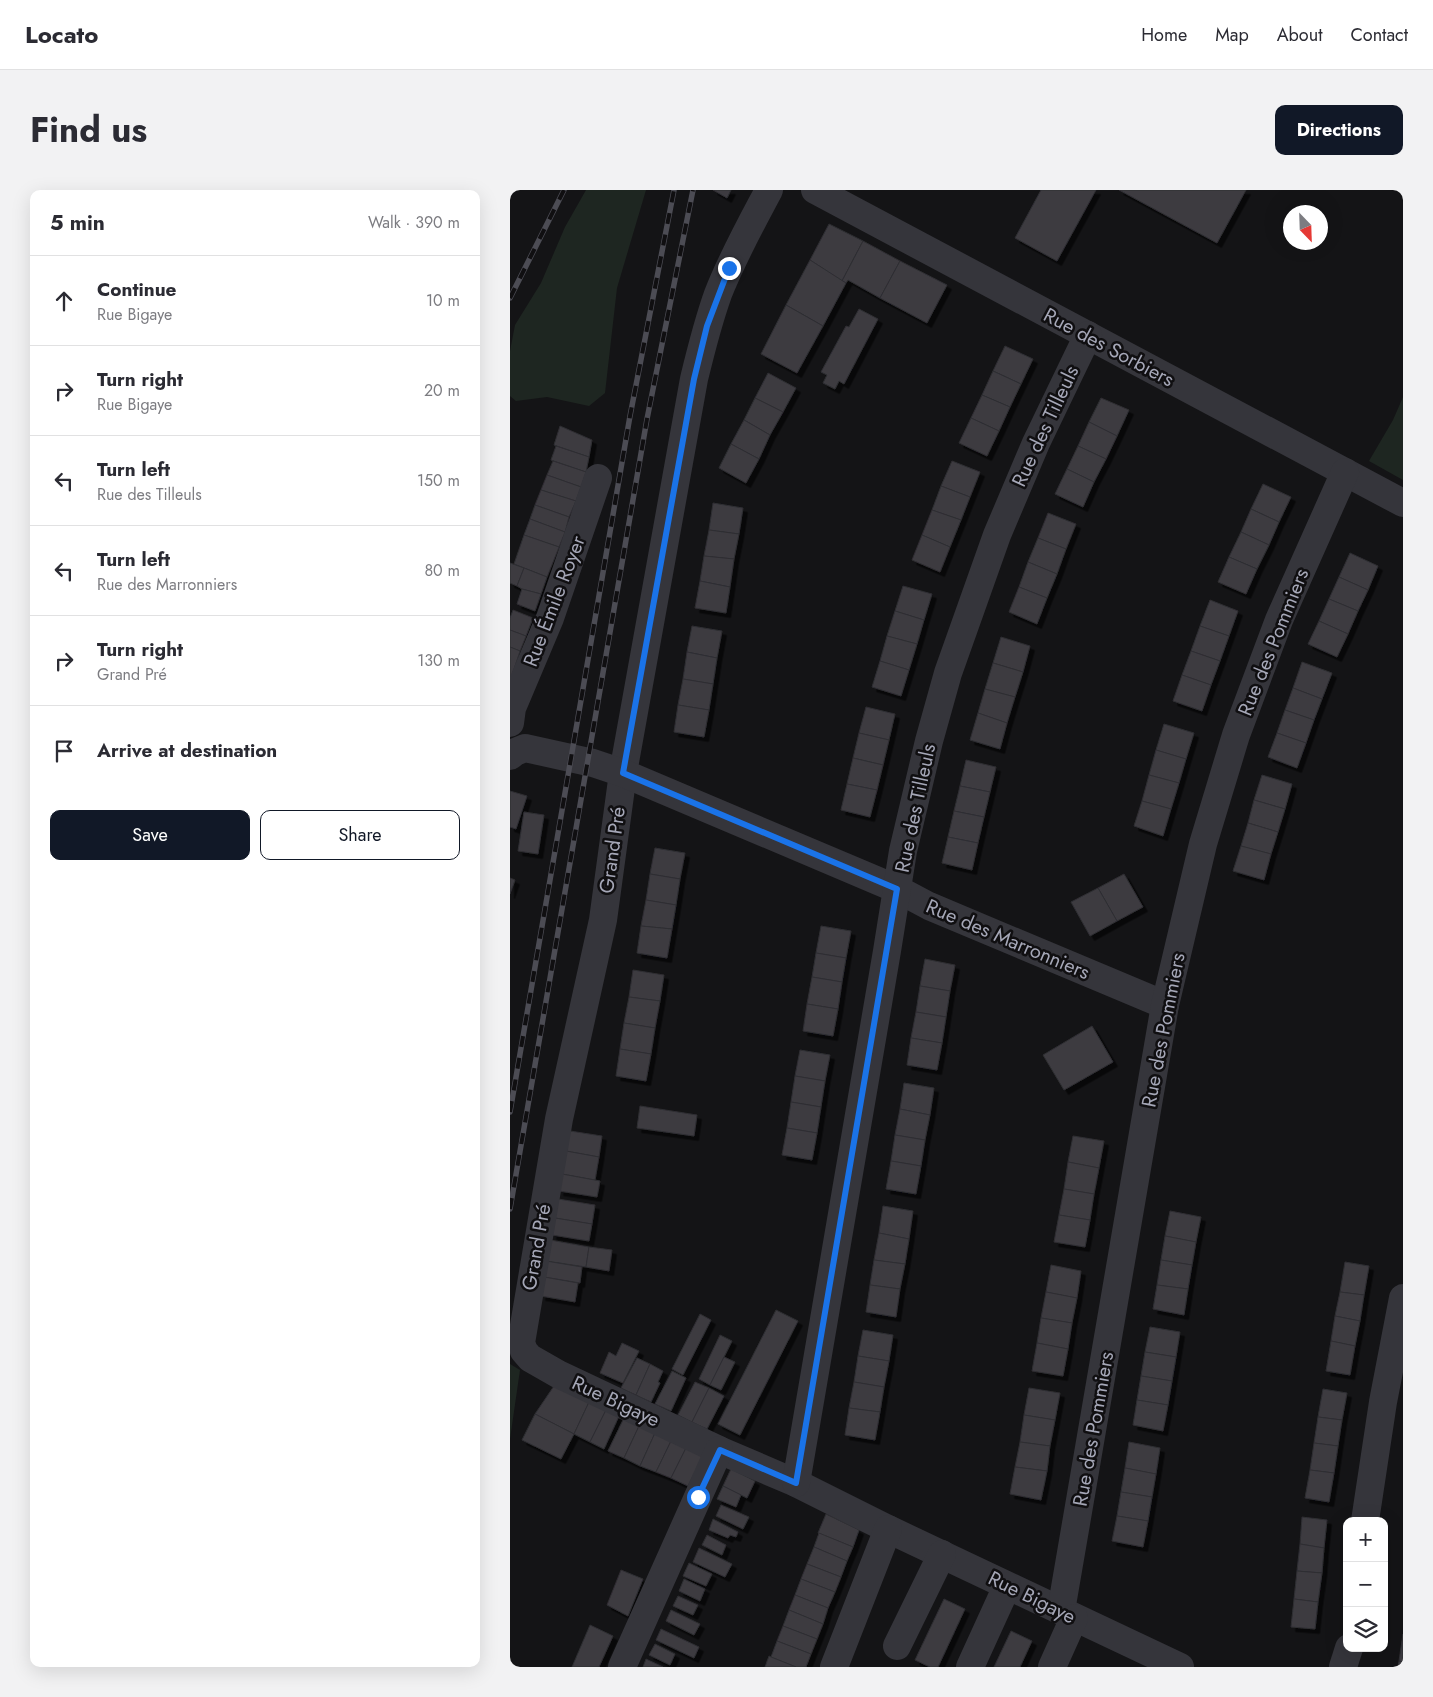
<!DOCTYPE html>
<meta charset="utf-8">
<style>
body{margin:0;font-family:Jost,sans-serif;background:#f2f2f3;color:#2b2b33}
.controls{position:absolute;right:15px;bottom:15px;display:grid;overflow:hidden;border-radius:10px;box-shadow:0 5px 20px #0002}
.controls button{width:45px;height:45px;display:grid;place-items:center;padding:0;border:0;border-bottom:1px solid #e1e1e2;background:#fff;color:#2b2b33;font:25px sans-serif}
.compass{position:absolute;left:773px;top:15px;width:45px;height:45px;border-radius:50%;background:#fff;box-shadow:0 5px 20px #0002;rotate:157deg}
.stop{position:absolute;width:15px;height:15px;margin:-11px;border:4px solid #1a73e8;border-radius:50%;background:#fff}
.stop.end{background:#1a73e8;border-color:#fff;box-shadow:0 1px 5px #0008}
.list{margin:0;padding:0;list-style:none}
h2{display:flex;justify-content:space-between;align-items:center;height:65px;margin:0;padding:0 20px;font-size:21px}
h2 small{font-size:16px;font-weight:400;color:#7c7c81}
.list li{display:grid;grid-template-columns:32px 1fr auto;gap:15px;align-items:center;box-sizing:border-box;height:90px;padding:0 20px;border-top:1px solid #e1e1e2}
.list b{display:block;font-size:19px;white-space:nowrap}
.list p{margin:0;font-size:16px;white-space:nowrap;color:#7c7c81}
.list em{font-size:16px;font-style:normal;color:#7c7c81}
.actions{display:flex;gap:10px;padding:15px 20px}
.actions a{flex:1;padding:11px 0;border:1px solid #111827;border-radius:10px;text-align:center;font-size:18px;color:#111827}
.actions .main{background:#111827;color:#fff}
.icon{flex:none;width:28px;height:28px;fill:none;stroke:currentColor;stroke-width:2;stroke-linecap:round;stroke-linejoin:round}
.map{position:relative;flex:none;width:893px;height:1477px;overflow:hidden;border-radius:10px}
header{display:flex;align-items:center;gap:30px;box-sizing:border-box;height:70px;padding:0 25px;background:#fff;border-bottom:1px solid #e1e1e2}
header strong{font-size:24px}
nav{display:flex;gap:28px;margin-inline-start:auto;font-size:18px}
.intro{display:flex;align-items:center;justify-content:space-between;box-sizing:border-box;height:120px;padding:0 30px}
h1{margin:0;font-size:35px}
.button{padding:12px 22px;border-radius:10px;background:#111827;color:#fff;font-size:18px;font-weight:700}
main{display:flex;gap:30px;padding:0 30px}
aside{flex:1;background:#fff;border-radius:10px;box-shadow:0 5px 20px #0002}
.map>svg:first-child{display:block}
.green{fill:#1e2621}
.building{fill:#3c3b41;stroke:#2f2e32;filter:url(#shadow)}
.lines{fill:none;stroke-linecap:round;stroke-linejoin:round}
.minor{stroke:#35353b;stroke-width:28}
.rail-casing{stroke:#4c4c54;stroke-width:5.5}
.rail{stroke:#100f11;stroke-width:4;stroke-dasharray:11;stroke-linecap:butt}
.route{stroke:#1a73e8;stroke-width:6}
.labels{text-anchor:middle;stroke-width:5;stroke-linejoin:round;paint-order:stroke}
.street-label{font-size:20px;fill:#a5a7b7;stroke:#100f11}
</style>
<header>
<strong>Locato</strong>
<nav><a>Home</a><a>Map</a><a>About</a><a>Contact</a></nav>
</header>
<div class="intro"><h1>Find us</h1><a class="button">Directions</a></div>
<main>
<aside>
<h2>5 min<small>Walk · 390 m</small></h2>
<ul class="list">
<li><svg class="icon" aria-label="ahead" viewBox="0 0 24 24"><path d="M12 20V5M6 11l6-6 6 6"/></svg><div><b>Continue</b><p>Rue Bigaye</p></div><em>10 m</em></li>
<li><svg class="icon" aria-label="right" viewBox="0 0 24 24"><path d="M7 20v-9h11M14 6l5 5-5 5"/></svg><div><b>Turn right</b><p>Rue Bigaye</p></div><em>20 m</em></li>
<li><svg class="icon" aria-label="left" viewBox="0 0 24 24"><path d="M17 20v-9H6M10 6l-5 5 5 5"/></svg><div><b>Turn left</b><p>Rue des Tilleuls</p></div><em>150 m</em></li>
<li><svg class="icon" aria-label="left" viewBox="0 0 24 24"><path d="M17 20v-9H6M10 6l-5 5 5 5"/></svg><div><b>Turn left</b><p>Rue des Marronniers</p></div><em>80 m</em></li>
<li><svg class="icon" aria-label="right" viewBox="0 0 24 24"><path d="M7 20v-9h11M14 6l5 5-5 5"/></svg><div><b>Turn right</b><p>Grand Pré</p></div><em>130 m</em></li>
<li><svg class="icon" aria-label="arrive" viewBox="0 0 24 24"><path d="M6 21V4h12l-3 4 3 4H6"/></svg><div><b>Arrive at destination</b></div></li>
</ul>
<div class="actions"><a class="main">Save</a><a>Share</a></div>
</aside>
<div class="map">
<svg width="893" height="1477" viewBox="0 0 893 1477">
<defs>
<filter id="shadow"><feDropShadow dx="4.5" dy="4.5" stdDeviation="0" flood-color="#0009"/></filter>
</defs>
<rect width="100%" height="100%" fill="#141416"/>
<g class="green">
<path d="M76 0H136L107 98 95 203 79 216 37 207 6 211 0 206V161L5 135 31 93 55 37Z"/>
<path d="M893 207V290L859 271 883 230Z"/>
<path d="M0 1174 10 1180 0 1249Z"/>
</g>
<g class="building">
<path d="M203 0H221L217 8Z"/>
<path d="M531 0H586L547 71 505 48Z"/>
<path d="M609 0H736L707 53Z"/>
<path d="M319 34 353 51 332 91 300 70Z"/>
<path d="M353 51 390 71 370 108 338 90 336 93 332 91Z"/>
<path d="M300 70 336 93 313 136 276 115Z"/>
<path d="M390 71 437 95 417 133 370 108Z"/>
<path d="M276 115 313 136 287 183 251 164Z"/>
<path d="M349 119 368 129 334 194 329 191 325 199 313 193 317 185 311 182 336 136 339 137Z"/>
<path d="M495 156 523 169 511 194 483 181Z"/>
<path d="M483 181 511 194 500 217 472 205Z"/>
<path d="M258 183 286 198 273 222 245 208Z"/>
<path d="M472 205 500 217 489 241 461 228Z"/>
<path d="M245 208 273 222 260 245 234 230Z"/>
<path d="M591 208 619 220 607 246 579 232Z"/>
<path d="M461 228 489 241 477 266 449 253Z"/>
<path d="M234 230 260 245 249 269 221 254Z"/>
<path d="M579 232 607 246 596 269 568 256Z"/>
<path d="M50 236 82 250 79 267 44 255Z"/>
<path d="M221 254 249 269 236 293 209 278Z"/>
<path d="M46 256 79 267 76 282 41 270Z"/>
<path d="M568 256 596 269 584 292 557 279Z"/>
<path d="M43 271 76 282 71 297 37 285Z"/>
<path d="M442 271 470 282 460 307 431 296Z"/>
<path d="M557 279 584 292 573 317 545 304Z"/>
<path d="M37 285 71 297 66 311 31 300Z"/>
<path d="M753 294 781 307 769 332 741 319Z"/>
<path d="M431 296 460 307 451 330 422 320Z"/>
<path d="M31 300 66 311 59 327 25 315Z"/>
<path d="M203 313 233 318 229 344 199 340Z"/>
<path d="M25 315 59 327 55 342 20 329Z"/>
<path d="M741 319 769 332 759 355 731 342Z"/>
<path d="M422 320 451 330 440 357 412 345Z"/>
<path d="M538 323 566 334 556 359 528 348Z"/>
<path d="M20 329 55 342 49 357 14 345Z"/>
<path d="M199 340 229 344 224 369 194 366Z"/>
<path d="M731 342 759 355 747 379 719 367Z"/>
<path d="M14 345 49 357 37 387 4 374Z"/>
<path d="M412 345 440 357 430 382 402 370Z"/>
<path d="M528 348 556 359 547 384 518 372Z"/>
<path d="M840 363 868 376 858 400 829 387Z"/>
<path d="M194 366 224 369 220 397 190 391Z"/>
<path d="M719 367 747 379 736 404 708 392Z"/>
<path d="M518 372 547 384 537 408 509 397Z"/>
<path d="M0 373 14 378 7 396 0 393Z"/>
<path d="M14 378 37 387 31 404 12 399 7 396Z"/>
<path d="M829 387 858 400 848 421 819 409Z"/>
<path d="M190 391 220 397 216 423 185 418Z"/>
<path d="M393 396 422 404 414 430 385 421Z"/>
<path d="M509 397 537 408 527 434 499 422Z"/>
<path d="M12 399 31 404 25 421 7 414Z"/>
<path d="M819 409 848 421 838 444 809 431Z"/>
<path d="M700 410 728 421 719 446 690 436Z"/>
<path d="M3 420 23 428 16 446 0 440V428Z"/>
<path d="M385 421 414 430 407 454 377 446Z"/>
<path d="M809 431 838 444 827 467 798 454Z"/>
<path d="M182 436 212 441 207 468 177 462Z"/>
<path d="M690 436 719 446 710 471 681 461Z"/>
<path d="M0 440 16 446 10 461 0 457Z"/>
<path d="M377 446 407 454 399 480 370 471Z"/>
<path d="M491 447 520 456 513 482 483 473Z"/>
<path d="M0 457 10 461 0 491Z"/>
<path d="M681 461 710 471 701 495 672 485Z"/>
<path d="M177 462 207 468 203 494 173 489Z"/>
<path d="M370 471 399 480 391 506 362 497Z"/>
<path d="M792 472 822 483 812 509 783 498Z"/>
<path d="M483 473 513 482 505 507 475 499Z"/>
<path d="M672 485 701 495 692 521 663 511Z"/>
<path d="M173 489 203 494 199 520 168 515Z"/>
<path d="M783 498 812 509 804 530 775 520Z"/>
<path d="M475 499 505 507 497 533 468 523Z"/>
<path d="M168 515 199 520 194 547 164 542Z"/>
<path d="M356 517 385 524 379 550 349 543Z"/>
<path d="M775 520 804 530 796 553 767 543Z"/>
<path d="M468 523 497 533 490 559 460 550Z"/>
<path d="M654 534 684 543 676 569 646 560Z"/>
<path d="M349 543 379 550 373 575 343 568Z"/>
<path d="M767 543 796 553 787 578 758 567Z"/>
<path d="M646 560 676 569 669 593 639 585Z"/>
<path d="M343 568 373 575 367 600 337 594Z"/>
<path d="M456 570 486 577 480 602 450 596Z"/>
<path d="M639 585 669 593 661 619 632 611Z"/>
<path d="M752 585 782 594 775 619 744 610Z"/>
<path d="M337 594 367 600 360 627 331 620Z"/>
<path d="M450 596 480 602 474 627 444 621Z"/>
<path d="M0 601 17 606 6 639 0 637Z"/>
<path d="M744 610 775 619 768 642 738 633Z"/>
<path d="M632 611 661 619 653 646 624 636Z"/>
<path d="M444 621 474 627 468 653 438 647Z"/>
<path d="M14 622 34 625 28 664 8 661Z"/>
<path d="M738 633 768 642 761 664 731 656Z"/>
<path d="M438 647 468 653 462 680 432 673Z"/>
<path d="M731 656 761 664 754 690 723 681Z"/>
<path d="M145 658 175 663 170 689 140 684Z"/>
<path d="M140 684 170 689 166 715 136 710Z"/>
<path d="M614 684 633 717 607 731 588 698Z"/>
<path d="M0 688 5 690 0 704Z"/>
<path d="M588 698 607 731 580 746 561 712Z"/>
<path d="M136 710 166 715 162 739 131 736Z"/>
<path d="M131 736 162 739 157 768 127 763Z"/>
<path d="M311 736 341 741 336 768 306 763Z"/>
<path d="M306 763 336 768 332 792 302 787Z"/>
<path d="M415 769 445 775 440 801 410 796Z"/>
<path d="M123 780 154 785 150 811 119 807Z"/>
<path d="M302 787 332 792 328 819 297 814Z"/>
<path d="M410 796 440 801 436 827 406 822Z"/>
<path d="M119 807 150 811 145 838 114 833Z"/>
<path d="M297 814 328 819 323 846 293 841Z"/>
<path d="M406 822 436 827 432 853 401 848Z"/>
<path d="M114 833 145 838 141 864 110 859Z"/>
<path d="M582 836 603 872 554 900 533 865Z"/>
<path d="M401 848 432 853 427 880 397 875Z"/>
<path d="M110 859 141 864 136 891 106 886Z"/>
<path d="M290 860 320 865 315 891 285 886Z"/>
<path d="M285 886 315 891 311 917 281 912Z"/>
<path d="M394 893 424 898 420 925 390 919Z"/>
<path d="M281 912 311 917 307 943 277 938Z"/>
<path d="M130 916 187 925 184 946 127 938Z"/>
<path d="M390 919 420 925 415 950 385 945Z"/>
<path d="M277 938 307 943 302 970 272 965Z"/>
<path d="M60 941 92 946 89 967 56 961Z"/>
<path d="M385 945 415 950 411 976 381 971Z"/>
<path d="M563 946 594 951 589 978 558 972Z"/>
<path d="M56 961 89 967 85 990 52 984Z"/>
<path d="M381 971 411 976 406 1004 376 999Z"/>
<path d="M558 972 589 978 584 1004 554 999Z"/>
<path d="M52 984 90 991 87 1007 49 1001Z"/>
<path d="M554 999 584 1004 580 1030 549 1025Z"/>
<path d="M48 1009 85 1015 82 1034 45 1028Z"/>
<path d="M373 1016 403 1021 399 1049 369 1043Z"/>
<path d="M660 1021 691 1027 686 1052 655 1046Z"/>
<path d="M549 1025 580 1030 575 1057 544 1052Z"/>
<path d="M45 1028 82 1034 79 1051 42 1045Z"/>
<path d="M369 1043 399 1049 395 1074 364 1070Z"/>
<path d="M655 1046 686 1052 682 1075 651 1070Z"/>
<path d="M40 1050 79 1057 76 1077 36 1071Z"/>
<path d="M79 1057 102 1060 99 1081 76 1077Z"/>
<path d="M364 1070 395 1074 390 1099 360 1095Z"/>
<path d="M651 1070 682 1075 678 1099 647 1095Z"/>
<path d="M36 1071 72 1077 70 1093 34 1087Z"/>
<path d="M835 1072 859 1076 854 1105 830 1102Z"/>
<path d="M541 1075 571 1081 567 1108 536 1102Z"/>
<path d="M34 1087 68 1093 65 1112 31 1106Z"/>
<path d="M360 1095 390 1099 386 1127 356 1122Z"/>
<path d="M647 1095 678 1099 674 1125 643 1119Z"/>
<path d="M536 1102 567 1108 562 1133 531 1128Z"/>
<path d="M830 1102 854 1105 850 1131 825 1126Z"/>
<path d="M266 1120 288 1131 230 1245 208 1234Z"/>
<path d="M190 1124 201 1130 173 1185 162 1179Z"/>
<path d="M825 1126 850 1131 845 1156 821 1151Z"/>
<path d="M531 1128 562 1133 558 1159 527 1153Z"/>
<path d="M640 1137 670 1142 666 1167 635 1162Z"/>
<path d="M353 1140 383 1145 379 1171 348 1166Z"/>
<path d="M210 1145 222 1151 200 1195 189 1189Z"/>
<path d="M821 1151 845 1156 840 1185 816 1181Z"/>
<path d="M112 1153 129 1161 113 1193 90 1183 99 1162 106 1166Z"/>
<path d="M527 1153 558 1159 553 1186 522 1181Z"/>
<path d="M635 1162 666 1167 662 1191 631 1186Z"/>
<path d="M348 1166 379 1171 374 1197 344 1192Z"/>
<path d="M214 1167 225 1172 211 1200 200 1195Z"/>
<path d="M127 1168 140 1174 126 1205 111 1198Z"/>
<path d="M140 1174 153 1181 148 1192 150 1193 141 1212 126 1205Z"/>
<path d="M162 1181 176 1188 161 1221 145 1214Z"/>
<path d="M631 1186 662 1191 658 1215 627 1210Z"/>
<path d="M185 1192 199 1198 182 1232 168 1225Z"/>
<path d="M344 1192 374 1197 370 1222 339 1218Z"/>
<path d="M44 1196 79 1212 64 1244 25 1224Z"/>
<path d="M199 1198 214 1206 197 1239 182 1232Z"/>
<path d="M519 1198 550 1203 545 1230 514 1225Z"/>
<path d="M813 1199 837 1203 832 1230 808 1227Z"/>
<path d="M627 1210 658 1215 653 1241 623 1235Z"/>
<path d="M79 1212 96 1220 80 1252 64 1244Z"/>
<path d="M339 1218 370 1222 365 1250 335 1245Z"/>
<path d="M96 1220 109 1226 94 1259 80 1252Z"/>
<path d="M25 1224 64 1244 51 1269 12 1250Z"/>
<path d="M514 1225 545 1230 540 1256 510 1252Z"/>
<path d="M808 1227 832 1230 828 1256 804 1253Z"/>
<path d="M114 1228 129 1236 114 1268 98 1261Z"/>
<path d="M129 1236 145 1243 130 1276 114 1268Z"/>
<path d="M145 1243 161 1251 146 1282 130 1276Z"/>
<path d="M161 1251 176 1258 161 1288 146 1282Z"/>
<path d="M510 1252 540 1256 537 1281 505 1277Z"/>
<path d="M619 1252 650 1258 646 1284 615 1278Z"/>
<path d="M804 1253 828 1256 824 1283 800 1280Z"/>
<path d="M176 1258 193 1266 178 1296 161 1288Z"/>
<path d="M505 1277 537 1281 531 1310 500 1304Z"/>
<path d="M615 1278 646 1284 642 1307 611 1302Z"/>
<path d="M221 1279 245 1291 237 1308 213 1296Z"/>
<path d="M800 1280 824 1283 819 1312 795 1308Z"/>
<path d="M213 1296 231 1305 226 1317 207 1309Z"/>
<path d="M611 1302 642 1307 638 1331 607 1326Z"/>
<path d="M211 1315 239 1327 233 1339 206 1326Z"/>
<path d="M316 1324 349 1340 343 1357 308 1343Z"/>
<path d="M607 1326 638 1331 633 1357 602 1351Z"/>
<path d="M792 1327 817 1330 814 1358 790 1354Z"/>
<path d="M203 1329 228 1342 226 1347 220 1345 218 1348 199 1340Z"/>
<path d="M309 1343 343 1357 337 1371 304 1357Z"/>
<path d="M197 1345 216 1355 212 1365 192 1355Z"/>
<path d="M790 1354 814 1358 812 1383 787 1381Z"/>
<path d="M304 1357 337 1371 331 1387 297 1374Z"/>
<path d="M189 1358 222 1374 215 1387 183 1372Z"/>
<path d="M179 1373 202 1384 196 1396 173 1386Z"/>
<path d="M297 1374 331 1387 325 1402 291 1389Z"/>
<path d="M111 1380 133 1389 118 1426 97 1415Z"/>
<path d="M787 1381 812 1383 808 1412 784 1409Z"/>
<path d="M174 1389 195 1399 190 1411 169 1401Z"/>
<path d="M291 1389 325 1402 318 1418 285 1405Z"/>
<path d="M285 1405 318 1418 313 1434 279 1420Z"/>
<path d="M168 1406 188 1415 183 1425 163 1416Z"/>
<path d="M434 1409 455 1419 428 1477H420L405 1470Z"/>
<path d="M784 1409 808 1412 805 1439 781 1437Z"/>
<path d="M161 1420 190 1434 184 1445 156 1431Z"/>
<path d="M279 1420 313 1434 307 1449 273 1436Z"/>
<path d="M80 1435 103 1446 89 1477H62Z"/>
<path d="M273 1436 307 1449 301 1464 267 1451Z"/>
<path d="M151 1439 189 1457 184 1468 146 1450Z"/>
<path d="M501 1441 522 1451 510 1477H484Z"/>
<path d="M893 1444V1472L889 1471Z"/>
<path d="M267 1451 301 1464 296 1477H286L261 1467Z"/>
<path d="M145 1454 165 1464 160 1475 139 1465Z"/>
<path d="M259 1466 261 1467 286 1477H255Z"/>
<path d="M136 1469 153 1477H133Z"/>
<path d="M889 1471 893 1472V1477H888Z"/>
</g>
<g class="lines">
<g class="minor">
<path d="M259 0C241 34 222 68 208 104 198 132 191 160 184 189L113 583 93 730 49 929 11 1153 14 1161 20 1168 48 1184 209 1260 286 1293 378 1339 670 1477"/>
<path d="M305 0 893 313"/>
<path d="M0 533 2 518 40 428 88 288"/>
<path d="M0 566 5 562 15 558 83 573 113 583 387 699 419 716 655 815"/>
<path d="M286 1293 377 761 393 661 419 551 438 483 487 345 526 253 578 145"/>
<path d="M855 1331 873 1212 893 1108"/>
<path d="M551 1421 655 815 693 654 726 545 769 430 835 282"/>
<path d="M387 1456 432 1364"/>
<path d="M112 1477 209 1260"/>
<path d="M324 1477 378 1339"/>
<path d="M460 1477 497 1396"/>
<path d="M542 1477 564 1428"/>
<path d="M833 1477 839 1458"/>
</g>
<g class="rail-casing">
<g id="rail">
<path d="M0 108 54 0"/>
<path d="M0 922 120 226 164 0"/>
<path d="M0 1019 137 229 183 0"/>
</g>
</g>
<use href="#rail" class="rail"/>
</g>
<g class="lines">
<path class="route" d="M188 1307 210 1260 286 1293 387 699 113 583 184 189 197 136 219 78"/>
</g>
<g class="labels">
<g class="street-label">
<text transform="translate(599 157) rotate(28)" y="7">Rue des Sorbiers</text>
<text transform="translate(535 236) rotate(-65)" y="7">Rue des Tilleuls</text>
<text transform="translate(44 411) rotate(-69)" y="7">Rue Émile Royer</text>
<text transform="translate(763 452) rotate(-68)" y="7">Rue des Pommiers</text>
<text transform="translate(405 618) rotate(-78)" y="7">Rue des Tilleuls</text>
<text transform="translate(102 660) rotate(-82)" y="7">Grand Pré</text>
<text transform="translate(498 749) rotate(23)" y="7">Rue des Marronniers</text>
<text transform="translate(653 840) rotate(-79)" y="7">Rue des Pommiers</text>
<text transform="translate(26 1057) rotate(-80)" y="7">Grand Pré</text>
<text transform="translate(106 1211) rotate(25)" y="7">Rue Bigaye</text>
<text transform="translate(583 1239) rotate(-80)" y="7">Rue des Pommiers</text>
<text transform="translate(522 1407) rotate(26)" y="7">Rue Bigaye</text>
</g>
</g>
</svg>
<div class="controls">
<button>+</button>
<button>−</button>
<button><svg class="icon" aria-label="layers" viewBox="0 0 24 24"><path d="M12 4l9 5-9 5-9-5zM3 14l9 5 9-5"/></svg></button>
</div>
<svg class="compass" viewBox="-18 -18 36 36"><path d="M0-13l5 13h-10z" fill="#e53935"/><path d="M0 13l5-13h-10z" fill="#7c7c81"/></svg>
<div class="stop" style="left:188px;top:1307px"></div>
<div class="stop end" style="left:219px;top:78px"></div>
</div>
</main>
